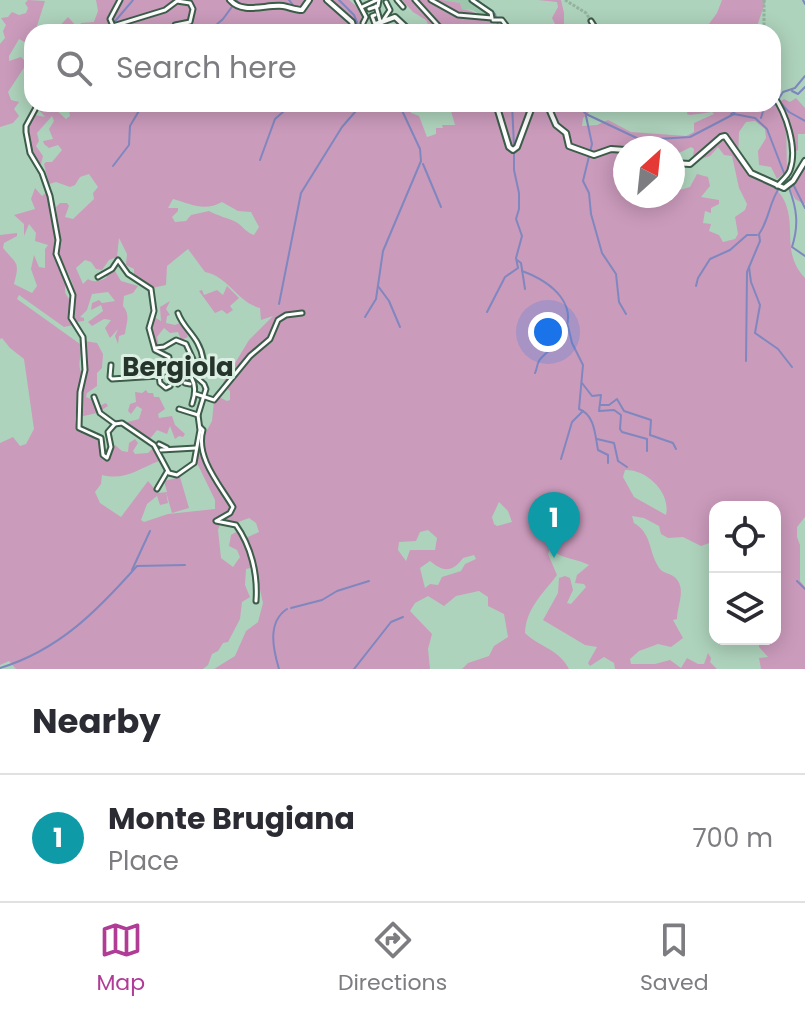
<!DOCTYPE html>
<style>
body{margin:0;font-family:Poppins,sans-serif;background:#f2f2f3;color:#2b2b33}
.controls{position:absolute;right:24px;bottom:24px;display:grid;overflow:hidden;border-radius:16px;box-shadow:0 4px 20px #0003}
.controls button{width:72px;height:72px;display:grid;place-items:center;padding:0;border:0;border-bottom:2px solid #e1e1e2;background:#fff;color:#2b2b33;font:40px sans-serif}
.compass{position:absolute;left:613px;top:136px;width:72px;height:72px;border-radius:50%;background:#fff;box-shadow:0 4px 20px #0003;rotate:27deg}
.you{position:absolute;left:548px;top:332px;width:28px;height:28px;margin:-20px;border:6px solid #fff;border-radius:50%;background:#1a73e8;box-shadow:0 0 0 12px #1a73e833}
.badge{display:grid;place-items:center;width:52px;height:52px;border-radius:50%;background:#b03c96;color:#fff;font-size:26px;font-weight:700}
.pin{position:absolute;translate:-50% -66px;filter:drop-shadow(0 2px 4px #0008)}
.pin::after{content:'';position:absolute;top:42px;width:28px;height:24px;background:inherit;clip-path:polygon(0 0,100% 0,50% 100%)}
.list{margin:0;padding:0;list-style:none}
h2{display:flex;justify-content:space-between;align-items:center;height:104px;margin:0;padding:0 32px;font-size:34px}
h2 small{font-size:26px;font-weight:400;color:#7c7c81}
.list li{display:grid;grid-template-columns:52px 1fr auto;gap:24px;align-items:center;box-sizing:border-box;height:128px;padding:0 32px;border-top:2px solid #e1e1e2}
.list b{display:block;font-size:30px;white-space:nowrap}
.list p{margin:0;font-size:26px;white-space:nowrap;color:#7c7c81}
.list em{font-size:26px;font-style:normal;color:#7c7c81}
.icon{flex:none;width:44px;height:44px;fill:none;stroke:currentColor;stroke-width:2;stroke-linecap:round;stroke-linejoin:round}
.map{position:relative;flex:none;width:805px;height:669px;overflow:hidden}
.search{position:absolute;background:#fff;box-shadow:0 4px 20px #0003;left:24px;right:24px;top:24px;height:88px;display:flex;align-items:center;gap:20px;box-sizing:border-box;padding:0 28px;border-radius:24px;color:#7c7c81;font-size:30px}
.sheet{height:232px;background:#fff}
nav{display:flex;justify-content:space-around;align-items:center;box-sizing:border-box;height:112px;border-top:2px solid #e1e1e2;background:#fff;font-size:22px;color:#7c7c81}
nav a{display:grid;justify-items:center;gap:4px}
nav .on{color:#b03c96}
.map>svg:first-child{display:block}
.built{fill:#9cc7ad}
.green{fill:#cb9bbc;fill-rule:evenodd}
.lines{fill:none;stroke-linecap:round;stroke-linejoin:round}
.stream{stroke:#7f87bf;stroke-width:2}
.minor-tunnel{stroke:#93b39f;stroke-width:3;stroke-dasharray:3 1.5;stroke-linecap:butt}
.minor-casing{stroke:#3c5d49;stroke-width:7}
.tertiary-casing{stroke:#3c5d49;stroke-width:8}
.minor{stroke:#fff;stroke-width:3}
.tertiary{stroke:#fff;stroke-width:4}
.labels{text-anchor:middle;stroke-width:6;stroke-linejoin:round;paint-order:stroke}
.quarter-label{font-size:26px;font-weight:bold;fill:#26352c;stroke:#dcefe3}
</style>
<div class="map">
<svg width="805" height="669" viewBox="0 0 805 669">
<rect width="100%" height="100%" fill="#aed3bc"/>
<path class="built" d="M442 0H468L488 13 490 16 486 19 473 10 462 9 460 3Z"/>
<g class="green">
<path d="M28 0 45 1 35 32H32V46L19 39 9 56V61L21 57 27 63 8 92 11 100 19 102 14 109 19 116 13 123 0 127V44L5 38 3 31 6 25 1 18 8 17 12 12 19 15 26 13 28 8 25 3Z"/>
<path d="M96 0H349L356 6 365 20 355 24 351 32H54L68 17 78 28 81 23 94 22 98 11Z"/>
<path d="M402 0H442L460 3 462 9C475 11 491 19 498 32H432L426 20 413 12Z"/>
<path d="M538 0H561L564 13V32H531L536 29 549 30 555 24 552 18 558 7 557 2Z"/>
<path d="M722 0H766L755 32H703L717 13Z"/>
<path d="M796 98 805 108V134H798V150L794 153 790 122 781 101 784 99 790 102Z"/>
<path d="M774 100 786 122 787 171 777 179 771 167 759 165 758 151 766 138 765 129 755 121 746 122 739 132 738 159C752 180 775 181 784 200 797 227 781 253 805 278V517L797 527V537L800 545V581L805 587V669H761L759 658 768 657 759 647V639H775V507H715V541L701 546 683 537 668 538 661 534 659 526 644 518 632 516 634 523C652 534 648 549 658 566 662 575 673 572 678 581 685 592 677 607 677 619L673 620 683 638 671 647 658 644 639 651 630 659 631 664H655L670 660 681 668 687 658 698 664H704L708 653 711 658 710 662 717 669H615L614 663 604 657 590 666 588 663 597 647 585 645 543 620 558 593 559 578 565 576 570 578 573 590 567 603 571 604 586 587 584 584 575 583 577 575 589 565C575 558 564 560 550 549L548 554 557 575C543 594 526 608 525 633 539 647 559 649 569 669H462L468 663 489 656 494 646 508 637 504 614 488 606V597L479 591 456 596 444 606 428 596 415 603 410 611 432 634 428 649 430 669H214L235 656 246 631 258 622 263 603 255 567 246 569 245 585 250 597 242 602 240 619 228 642 223 643 218 651 212 654 208 665 203 669H16L9 661 0 665V443L13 437 20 446 26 444 34 429 24 359 10 348 2 338 0 339V235L17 233V236L4 243 3 248C17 265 20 261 14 284L32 293 37 286 31 269 34 255 39 267 45 268V249L48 245 35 241 36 233 29 224 24 236V224L14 215 35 209 31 199 35 188 42 196 47 192 56 235 54 256 66 280C65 292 63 292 71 301L69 315 73 325 64 327 19 295 17 299 80 344C83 354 76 365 82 373L75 419 77 431 97 439 104 460 109 459 115 445 122 451 128 452 129 443 135 439 138 443 133 451 135 454 148 453 152 449 159 457V461C138 469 125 481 102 475L101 484 95 492 100 503 121 517 148 481 158 493 167 492 164 481 180 477 189 508 172 513 166 492 168 503 160 505 157 496 147 504 141 520 144 522 168 514 215 509V500L197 463 200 443 212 421 214 401 219 397 227 401 230 400V391L223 386V383L249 340 273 316 261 320 260 308C237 302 228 276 205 272L188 249 167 266 166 285 152 288 134 276V269L126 265 127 254 119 238 117 257 109 260 102 270 96 269 91 262 85 260 76 268 83 284 88 279C94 283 102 281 107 277L105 273 118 266 115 271 121 281 138 286 133 293 124 296 123 306C131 316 126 323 125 334L119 336 118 344 115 336 118 329 110 338 105 328 111 320 104 319 92 326 88 322 103 311 101 305 91 310 92 303 99 300 102 303 115 301 108 292 92 294 87 310 80 317 84 318V321L76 322C72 312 76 305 75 295 74 280 62 264 57 250L60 243 56 207 60 203H67L69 206 65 217 73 219 94 199 93 193 98 187 89 174 80 177 75 185 70 187 56 182 49 184 44 164 46 162H52L62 150 58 145 49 148 44 144 43 141 53 139 49 129 54 121 52 116 37 133 39 141 36 146 43 156 41 164 32 155 27 127 35 115 45 117 39 110V105L53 112 56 110 66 119 70 116 68 104H409L411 113 419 116 427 137 436 134V128H443L442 125H455L449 104H581L589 113 583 118 582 126 597 125 608 120 631 132 686 136 694 132V123L714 114 712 112 690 115 687 114 688 109C714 99 748 104 773 104ZM691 147 694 149 693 157 698 160 710 156 718 147 724 155 732 156 739 188 747 204 745 210 735 217 738 234 735 239 723 242 719 235 709 231 711 224 703 223 705 211 711 213V208L719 204V200L701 197 710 186 708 177 697 174 690 187 673 192V196H625V148H673V156ZM173 199C191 204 204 212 222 202L238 211 251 212 259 227 254 235C245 232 243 226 236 222 228 218 218 216 209 211L191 215 186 221 175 222 172 217 178 211V208H168ZM625 470C647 469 671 493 666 515L634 497 623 477ZM499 502 508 511 512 522 497 526 494 524 492 517ZM249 518 256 523 259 532 248 537 236 532 231 535 229 546 237 550 240 557 233 567 221 558 218 530 221 521 236 523ZM428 530 437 538 435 550H410L406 561 398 550 399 542 416 541 420 532ZM474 555 476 559 465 564 461 571 442 577 438 585 430 584 425 588 420 568 430 561C443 572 452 573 463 558Z"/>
<path d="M805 165V203L804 204 795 199 790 189Z"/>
<path d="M227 286 239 298 230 306 233 310 227 314 222 310 215 313 199 291 202 290 204 295 217 290 223 295Z"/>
<path d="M170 301 166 309 170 315 167 316 166 323 175 325 182 322 188 337 181 340 178 332 170 333 164 328 157 337 159 347H155L150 333 154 317 161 321 160 307Z"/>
<path d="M85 341 97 343 103 354 102 368 97 373V386L87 393 86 397 93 400 97 407 106 403 108 406 97 413 79 417C81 390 87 367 85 341Z"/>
<path d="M146 390 148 393H153L154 397H159L165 409 158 414 159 418 172 416 175 425 185 434 183 437 179 436 175 439 170 426 167 434 157 430 149 440 124 423 139 419 142 409 137 406 131 414 128 411 130 404 136 402 135 392 142 393Z"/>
</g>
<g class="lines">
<g class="stream">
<path d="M289 0 293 5"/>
<path d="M339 0 354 15 361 32"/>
<path d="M477 0 495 14 500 32"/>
<path d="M803 0 805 4"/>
<path d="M106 32 133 0"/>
<path d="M208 32 223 19 237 0"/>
<path d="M805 76 795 88 783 92 778 100 789 112 805 121"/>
<path d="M792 91 798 94 805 87"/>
<path d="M512 104 514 146"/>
<path d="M577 104 586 114 641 140 690 137 734 114 755 118 767 129 784 173 791 179"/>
<path d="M731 114 738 110 741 104"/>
<path d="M586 116 592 144 583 181 589 193 591 214 602 253 616 274 619 302 626 314"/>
<path d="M761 118 764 108 777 104"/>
<path d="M260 160 275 119 292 104"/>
<path d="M423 164 441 207"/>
<path d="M113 166 129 145 130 126 143 104"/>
<path d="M797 179 805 167"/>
<path d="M784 184 789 180"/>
<path d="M793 184 805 208"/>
<path d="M789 188C797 209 799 225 792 247L805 256"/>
<path d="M517 260 521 263 525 289"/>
<path d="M749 267 751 282 760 305 755 333 778 349 792 367"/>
<path d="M522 271C552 282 582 306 561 339 554 348 542 355 539 361 537 364 537 369 535 373"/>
<path d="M378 286 389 301 400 327"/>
<path d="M696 286 698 278 710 259 730 250 747 235H757"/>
<path d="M279 304 301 193 342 127 362 104"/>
<path d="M487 312 505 277 518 268 516 258 522 236 516 219 519 209V193L514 170V154"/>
<path d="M365 317 376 299 383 251 421 161 420 149 399 104"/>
<path d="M568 326 572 343 583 365 579 409C595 415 595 435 598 450L608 455V463"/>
<path d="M746 361 747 272 760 241 759 234C769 220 769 204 778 190"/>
<path d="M582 383 592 396 601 395 599 411 614 410 621 415 620 429 622 432 647 439V451"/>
<path d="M601 405H609L617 399 624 411 651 420 650 435 673 443 676 449"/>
<path d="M597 439 614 443 618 461 627 467"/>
<path d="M561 459 572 422 583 411"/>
<path d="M132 570 150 531"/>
<path d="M797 581 805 589"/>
<path d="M291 608 322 600 337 591 369 581"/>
<path d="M0 668C59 650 97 611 137 566L185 565"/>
<path d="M279 669C273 649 267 622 287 609"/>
<path d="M354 669 391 622 403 617"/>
</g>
<g class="minor-tunnel">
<path d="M565 0 586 13 591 21"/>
<path d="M764 0V32"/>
</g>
<g class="minor-casing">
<g id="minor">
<path d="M120 0 110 19 113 26 165 10 177 1 190 3 193 9 190 22 175 25 174 32"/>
<path d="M357 0 366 17 363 23"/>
<path d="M397 0 403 7"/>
<path d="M415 0 444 32"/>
<path d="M431 0 458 15 492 18 491 13 472 0"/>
<path d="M376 6 383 32"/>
<path d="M362 7 377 0"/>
<path d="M369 9 378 6 379 0"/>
<path d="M375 15 372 16 375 24"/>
<path d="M384 19 390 10 386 2"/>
<path d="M493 20H502L511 32"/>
<path d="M591 21 598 32"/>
<path d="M773 95C786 113 798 148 790 170 788 176 781 181 777 186"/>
<path d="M38 104 26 126V132L30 153 42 173 50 196 58 240 56 254 73 295 71 318 83 337 85 370 80 392 79 428 101 438 103 455 107 458 111 447 108 432 115 424 122 423 154 445 169 473 177 475 194 463 200 430 198 415 206 389 204 384 194 375H182L175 380"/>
<path d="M98 277 112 269 118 260 128 274 151 289 154 311 149 328 155 350 169 357V369L178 384"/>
<path d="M178 313C183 329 200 337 203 359L195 364"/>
<path d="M156 348 164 347 176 340 186 344 196 366 190 374"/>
<path d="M111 365 110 377 112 379 158 376 169 369"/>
<path d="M169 369C192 369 199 383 192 404"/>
<path d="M159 375 160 383 166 388 170 386"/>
<path d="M185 383 190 384"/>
<path d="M196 394 214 400 250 356 270 339 278 320 286 315 302 313"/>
<path d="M94 397 100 413 115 424"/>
<path d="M179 409 198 415"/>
<path d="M200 427 203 430C195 457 220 485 233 507L230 513 216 521 236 525C251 546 258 574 256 601"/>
<path d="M159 444 167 448"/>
<path d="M161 450 196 448"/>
<path d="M157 489 167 472"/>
</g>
</g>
<g class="tertiary-casing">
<g id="tertiary">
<path d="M230 0C243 15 266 4 283 6 289 7 296 10 302 10L309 0"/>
<path d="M327 0 352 22 355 32"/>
<path d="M373 32 376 24 395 17 411 32"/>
<path d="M496 104 509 147 513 150 517 147 533 104"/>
<path d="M547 104 556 125 566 133 569 146 594 155 611 149 625 150"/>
<path d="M673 163 690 164 721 137 725 136 751 173 784 188 793 181 805 161"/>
</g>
</g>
<use href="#minor" class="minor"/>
<use href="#tertiary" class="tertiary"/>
</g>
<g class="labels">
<g class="quarter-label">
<text x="178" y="376">Bergiola</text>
</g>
</g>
</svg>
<div class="controls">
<button><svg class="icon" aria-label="locate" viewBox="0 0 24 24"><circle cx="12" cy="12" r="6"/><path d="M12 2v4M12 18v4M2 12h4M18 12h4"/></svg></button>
<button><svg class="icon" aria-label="layers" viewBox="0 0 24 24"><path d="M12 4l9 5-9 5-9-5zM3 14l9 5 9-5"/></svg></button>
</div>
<svg class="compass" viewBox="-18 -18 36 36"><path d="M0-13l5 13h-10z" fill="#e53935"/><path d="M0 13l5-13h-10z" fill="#7c7c81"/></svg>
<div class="you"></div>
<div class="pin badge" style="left:554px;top:558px;background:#0f9aa8">1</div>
<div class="search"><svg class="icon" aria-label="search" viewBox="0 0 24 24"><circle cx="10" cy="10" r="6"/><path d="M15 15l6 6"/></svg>Search here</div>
</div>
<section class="sheet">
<h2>Nearby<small></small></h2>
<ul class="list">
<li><span class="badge" style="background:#0f9aa8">1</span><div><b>Monte Brugiana</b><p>Place</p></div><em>700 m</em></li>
</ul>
</section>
<nav>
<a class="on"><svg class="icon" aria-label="map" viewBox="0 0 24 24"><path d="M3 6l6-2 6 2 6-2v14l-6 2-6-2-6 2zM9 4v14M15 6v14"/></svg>Map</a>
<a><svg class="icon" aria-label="directions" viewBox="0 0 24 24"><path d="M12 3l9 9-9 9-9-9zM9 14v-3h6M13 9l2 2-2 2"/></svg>Directions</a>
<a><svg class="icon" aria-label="saved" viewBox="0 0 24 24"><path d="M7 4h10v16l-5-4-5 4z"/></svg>Saved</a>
</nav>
